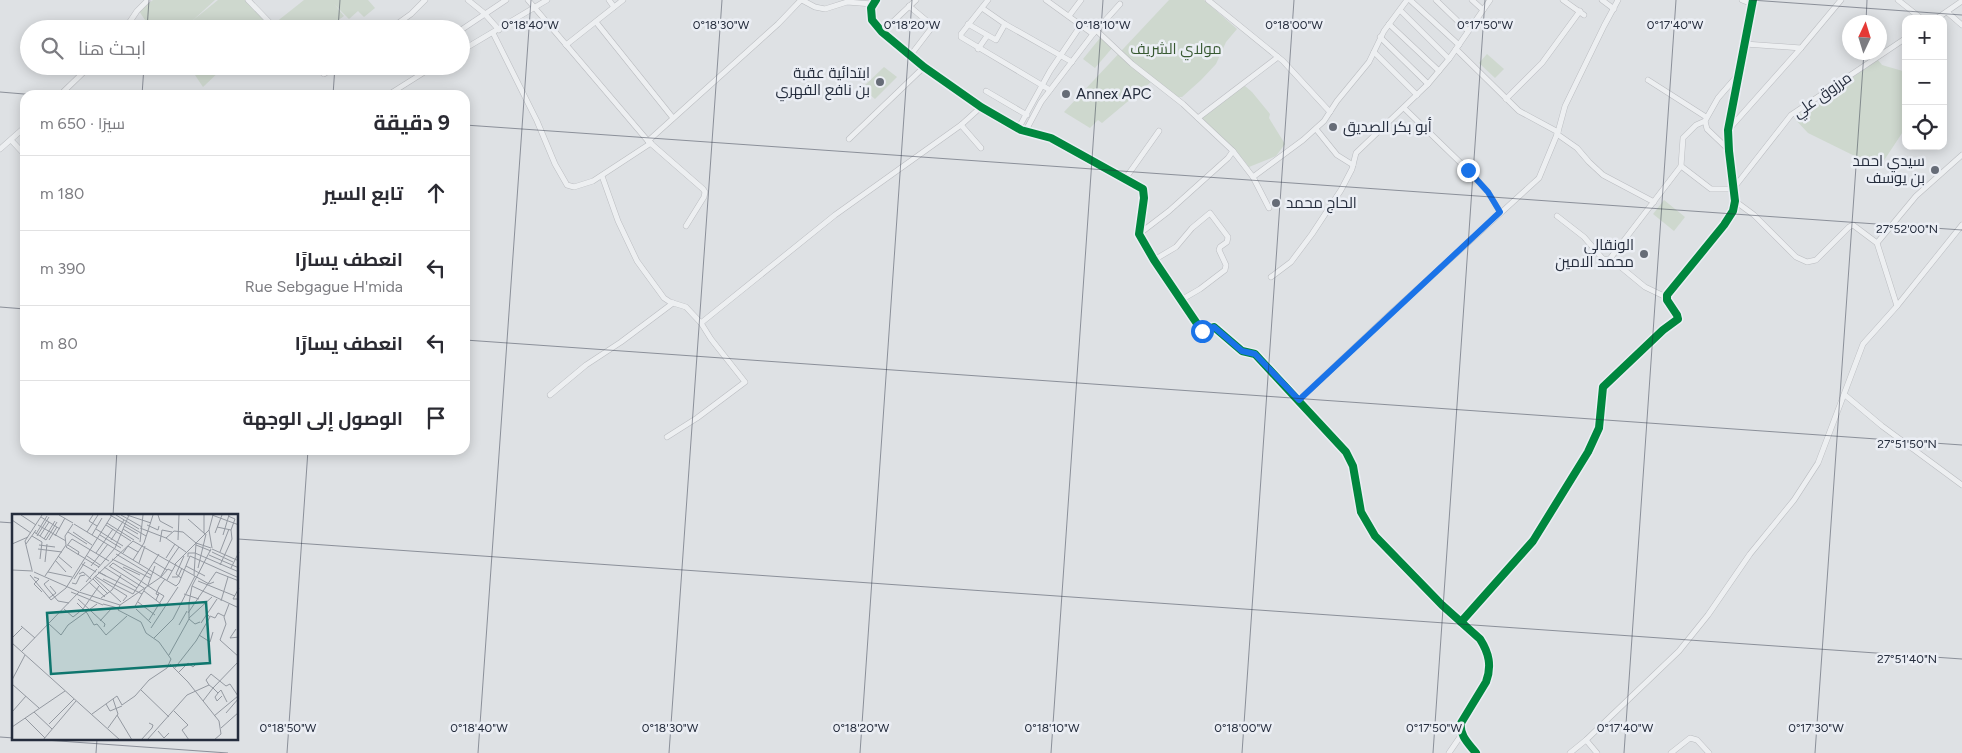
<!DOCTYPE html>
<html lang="ar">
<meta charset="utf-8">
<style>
body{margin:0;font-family:Figtree,Cairo,sans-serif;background:#f2f2f3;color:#2b2b33;direction:rtl}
.controls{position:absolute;right:15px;top:15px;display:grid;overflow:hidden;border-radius:10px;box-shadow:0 2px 12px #0003}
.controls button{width:45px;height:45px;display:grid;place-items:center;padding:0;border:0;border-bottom:1px solid #e1e1e2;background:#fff;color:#2b2b33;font:25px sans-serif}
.compass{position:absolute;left:1842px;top:15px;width:45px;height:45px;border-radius:50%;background:#fff;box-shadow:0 2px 12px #0003;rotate:4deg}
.stop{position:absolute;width:15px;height:15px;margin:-11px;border:4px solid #1a73e8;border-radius:50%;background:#fff}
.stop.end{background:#1a73e8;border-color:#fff;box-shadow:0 1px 5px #0008}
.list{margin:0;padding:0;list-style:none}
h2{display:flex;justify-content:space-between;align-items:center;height:65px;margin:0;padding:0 20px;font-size:21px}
h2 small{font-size:16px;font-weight:400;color:#7c7c81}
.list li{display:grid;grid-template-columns:32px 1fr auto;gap:15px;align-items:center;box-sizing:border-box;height:75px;padding:0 20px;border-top:1px solid #e1e1e2}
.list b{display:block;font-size:19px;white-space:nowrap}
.list p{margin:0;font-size:16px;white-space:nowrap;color:#7c7c81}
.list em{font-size:16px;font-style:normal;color:#7c7c81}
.icon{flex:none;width:28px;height:28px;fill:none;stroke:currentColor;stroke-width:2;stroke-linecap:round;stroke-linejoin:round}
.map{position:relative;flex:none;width:1962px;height:753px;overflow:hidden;direction:ltr}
.search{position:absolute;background:#fff;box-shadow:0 2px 12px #0003;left:20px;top:20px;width:450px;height:55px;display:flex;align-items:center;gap:12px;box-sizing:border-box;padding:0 18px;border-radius:28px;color:#7c7c81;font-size:19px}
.panel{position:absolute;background:#fff;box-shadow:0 2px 12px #0003;left:20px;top:90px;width:450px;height:365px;border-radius:15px;direction:rtl}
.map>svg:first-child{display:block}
.green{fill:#ced8ce}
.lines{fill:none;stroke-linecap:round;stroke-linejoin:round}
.minor-casing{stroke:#bbbdc1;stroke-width:6}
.tertiary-casing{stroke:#bbbdc1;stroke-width:8}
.minor{stroke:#edeff1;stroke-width:5}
.tertiary{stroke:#edeff1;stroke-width:6}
.cycleway-casing{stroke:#ebeef4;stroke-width:11}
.cycleway{stroke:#00873e;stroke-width:8}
.route{stroke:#1a73e8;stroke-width:6}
.ticks{fill:none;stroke:#252d3d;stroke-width:1;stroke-opacity:0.45}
.poi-dot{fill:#666c77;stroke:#ebeef4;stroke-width:2}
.labels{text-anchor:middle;stroke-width:5;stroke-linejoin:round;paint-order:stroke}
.park-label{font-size:15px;fill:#385932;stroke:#ebeef4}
.poi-label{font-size:15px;fill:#252d3d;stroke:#ebeef4;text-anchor:end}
.street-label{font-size:15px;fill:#252d3d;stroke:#ebeef4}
.inset-road{fill:none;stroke:#9499a1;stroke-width:1}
.view{fill:#0f766e;fill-opacity:0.15;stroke:#0f766e;stroke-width:2.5}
.inset-edge{fill:none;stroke:#252d3d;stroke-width:2.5}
.ticks-label{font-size:12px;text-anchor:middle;fill:#252d3d;stroke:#ebeef4;stroke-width:5;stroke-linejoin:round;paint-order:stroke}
</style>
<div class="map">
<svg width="1962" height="753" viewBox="0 0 1962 753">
<rect width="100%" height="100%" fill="#dee1e4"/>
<g class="green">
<path d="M153 0H215L192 21 218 0H245L273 27 270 29H151L139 11Z"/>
<path d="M304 0H368L375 8 364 17 358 11 349 19 334 4 344 16 326 29H281L275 23Z"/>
<path d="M1169 0H1204L1237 29 1226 42 1216 64 1201 80 1182 97H1177L1151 82 1102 123 1098 120 1090 128 1064 112Z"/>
<path d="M1100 38 1113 47 1095 68 1083 59Z"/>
<path d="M1487 54 1504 69 1495 78 1479 63Z"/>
<path d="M1878 60 1882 65 1906 72V127L1881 165 1879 164 1877 167 1808 133 1794 118 1803 112 1805 115 1820 104 1818 101Z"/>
<path d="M189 66H225L203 87Z"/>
<path d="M884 67 897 77 875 99 862 88Z"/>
<path d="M1242 86H1245L1252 92 1270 114 1269 118 1285 144 1276 156 1249 167 1238 153 1205 124 1202 118Z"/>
<path d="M1664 200 1685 217 1674 231 1653 214Z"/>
</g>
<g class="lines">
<g class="minor-casing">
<g id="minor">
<path d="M248 0 276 29"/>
<path d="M468 0 484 13 499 30"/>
<path d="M528 0 648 141 703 189 705 192 704 197 686 226"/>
<path d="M609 0 614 7"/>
<path d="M802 0 815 7 825 9 847 2 872 4"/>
<path d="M988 0 961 34V37L1050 90"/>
<path d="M1046 0 1093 34"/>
<path d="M1208 0 1283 61 1330 112"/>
<path d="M1410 0 1459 45"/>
<path d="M1436 0 1468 31"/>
<path d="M1472 0 1483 10"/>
<path d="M1563 0 1584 15"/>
<path d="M1602 0 1614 9"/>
<path d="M1742 0 1752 4"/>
<path d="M1898 0 1922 19"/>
<path d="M909 6 933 26 910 56"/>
<path d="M982 8 1005 24 1072 62"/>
<path d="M1400 10 1449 59"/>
<path d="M1947 12 1962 25"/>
<path d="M1069 16 1081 0"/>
<path d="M1936 19 1962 1"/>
<path d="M596 22 673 118"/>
<path d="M968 24 996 40 1005 24"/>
<path d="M1389 24 1439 71"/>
<path d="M125 29 137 11 148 0"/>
<path d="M390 29 411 14 425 0"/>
<path d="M461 30 506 0"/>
<path d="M1096 30 1132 64 1183 104 1233 151 1253 177 1269 208"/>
<path d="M882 32 916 0"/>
<path d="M493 33 537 121 555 164 567 185 574 187 593 181 651 143"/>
<path d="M1380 37 1428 84"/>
<path d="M1745 44 1801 48"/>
<path d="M566 45 623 0"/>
<path d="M978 49 987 36"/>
<path d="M1456 49 1519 111 1558 132"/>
<path d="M461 51 547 0"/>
<path d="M1374 52 1417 95"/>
<path d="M314 66 324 74 336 66"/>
<path d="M1648 80 1706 117"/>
<path d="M986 91 1027 115"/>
<path d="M60 95 90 66"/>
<path d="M388 95 434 66"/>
<path d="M1506 99 1542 63 1580 11"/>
<path d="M1404 108 1468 170 1488 192 1500 212"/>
<path d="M1198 118 1278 57"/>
<path d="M961 125 981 148"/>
<path d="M1018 129 1050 71 1081 25"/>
<path d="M1316 129 1337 155 1353 165"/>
<path d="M1729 129 1801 48 1841 0"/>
<path d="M1025 132 1041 102 1093 34 1120 4"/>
<path d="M1557 134 1577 148 1589 162 1603 175 1654 202"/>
<path d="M849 139 924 67"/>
<path d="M11 140 25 155"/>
<path d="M648 141 778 24 801 0"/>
<path d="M0 149 25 127"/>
<path d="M1729 150 1707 129 1705 121 1718 98 1738 75"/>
<path d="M1681 166 1711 189H1733"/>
<path d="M602 176 618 221 637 261 664 298 670 302 686 307 701 323 835 215 961 125 981 107"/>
<path d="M1253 177 1303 140 1324 121 1337 101 1369 62 1384 31 1407 0"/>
<path d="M1125 179 1159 131"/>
<path d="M1733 189 1791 115 1906 38"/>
<path d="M1735 201 1754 215 1796 257 1807 262 1816 260 1849 227 1853 225 1877 243"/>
<path d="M1557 216 1584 237 1603 259 1609 260 1681 166 1683 138 1696 125 1705 121"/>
<path d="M1139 234 1169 211 1228 158 1233 151"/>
<path d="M1611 259 1645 287 1666 297"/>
<path d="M1154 260 1176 247 1192 228 1210 213 1228 237 1227 242 1220 247 1219 250 1226 265 1225 270 1200 289 1181 300"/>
<path d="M1271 277 1291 262 1312 234 1341 190 1352 169 1356 153 1428 84 1449 59 1490 0"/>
<path d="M1897 306 1877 243 1916 196 1962 155"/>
<path d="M550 395 586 365 621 342 673 303"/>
<path d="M1845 395 1882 426 1962 485"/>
<path d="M1299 400 1390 314 1539 178 1558 132 1565 106 1604 26 1618 0"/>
<path d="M667 437 697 418 745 382 711 339 701 323"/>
<path d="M1461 622 1533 541 1588 452 1599 428 1603 387 1663 330 1678 319 1677 315 1667 300V295L1724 225 1733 211 1735 201 1729 151 1728 130 1753 0"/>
<path d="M1586 740 1597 753"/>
<path d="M1449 753 1462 734"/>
<path d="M1570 753 1586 740 1679 651 1708 615 1750 554 1794 500 1818 463 1863 344 1897 306 1962 225"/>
<path d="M1671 753 1690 738 1697 740 1709 753"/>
</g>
</g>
<g class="tertiary-casing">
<path id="tertiary" d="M876 0 871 8 872 20 882 32 924 67 981 107 1021 130 1051 138 1143 189 1144 198 1139 234 1154 260 1202 331 1214 327 1242 351 1255 354 1346 452 1353 466 1361 512 1375 536 1442 605 1480 639C1489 653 1492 666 1486 682L1461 723C1459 735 1469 744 1476 753"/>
</g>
<use href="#minor" class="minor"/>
<use href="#tertiary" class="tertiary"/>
<g class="cycleway-casing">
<g id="cycleway">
<path d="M876 0 871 8 872 20 882 32 924 67 981 107 1021 130 1051 138 1143 189 1144 198 1139 234 1154 260 1202 331 1214 327 1242 351 1255 354 1346 452 1353 466 1361 512 1375 536 1442 605 1480 639C1489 653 1492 666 1486 682L1461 723C1459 735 1469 744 1476 753"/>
<path d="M1461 622 1533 541 1588 452 1599 428 1603 387 1663 330 1678 319 1677 315 1667 300V295L1724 225 1733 211 1735 201 1729 151 1728 130 1753 0"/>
</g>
</g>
<use href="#cycleway" class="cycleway"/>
</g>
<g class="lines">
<path class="route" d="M1202 331 1214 327 1242 351 1255 354 1299 400 1500 212 1488 192 1468 170"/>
</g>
<path class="ticks" d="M1751 0 1962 15M1866 22 1867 0M147 29 149 0M338 29 340 0M0 92 36 95M142 95 144 66M333 95 335 66M465 125 1962 230M0 307 25 309M465 340 1962 445M113 516 117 450M0 522 14 523M238 539 1962 659M0 737 14 738M31 739 228 753M96 753 97 739M287 753 308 450M478 753 531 0M669 753 722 0M860 753 912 0M1051 753 1103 0M1242 753 1294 0M1433 753 1485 0M1624 753 1676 0M1815 753 1864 52"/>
<g class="poi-dot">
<circle cx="880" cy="82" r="5"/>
<circle cx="1066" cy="94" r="5"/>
<circle cx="1333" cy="127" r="5"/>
<circle cx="1935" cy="170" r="5"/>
<circle cx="1276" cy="203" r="5"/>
<circle cx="1644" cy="254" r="5"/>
</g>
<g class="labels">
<g class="park-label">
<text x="1176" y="54">مولاي الشريف</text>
</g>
<g class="poi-label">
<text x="870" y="78">ابتدائية عقبة<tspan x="870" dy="17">بن نافع الفهري</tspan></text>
<text x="1076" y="99" text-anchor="start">Annex APC</text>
<text x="1343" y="132" text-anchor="start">أبو بكر الصديق</text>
<text x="1925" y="166">سيدي احمد<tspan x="1925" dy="17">بن يوسف</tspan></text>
<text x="1286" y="208" text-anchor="start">الحاج محمد</text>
<text x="1634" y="250">الونقالي<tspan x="1634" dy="17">محمد الامين</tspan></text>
</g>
<g class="street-label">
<text transform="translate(1822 95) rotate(-35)" y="5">مرزوق علي</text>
</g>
</g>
<g transform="translate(12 514)">
<rect width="226" height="226" fill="#dee1e4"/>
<path class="inset-road" d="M9 1 24 11M47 1 61 9M81 1 77 7 85 12M98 1 134 22M104 1 127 15M109 1 130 13M115 1 139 9M146 1 148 7 161 14M192 1V19M200 1 227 11M29 3 48 15M176 5 193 20M0 6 19 19M95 9 122 26M62 10 149 63M26 11 54 27M94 11 119 27M135 11 146 16 147 12M112 12 126 20M205 13 219 16 223 5 216 2M128 14 154 24 174 38M84 15 111 32M111 15 127 25M22 18 34 26 45 8M56 18 75 30M61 18 80 31M75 18 86 1M203 19 210 1M24 20 35 2M80 21 90 4M88 21 109 34M211 21 217 1M20 22 30 28 28 45M25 22 37 3M28 22 37 8M43 22 53 4M154 24 162 17 171 18 184 29M32 25 43 7M37 26 45 13M99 26 112 6M166 26 167 1M128 28 131 1M148 28 150 16 160 18M184 29 199 34M0 30 16 23M14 30 24 16M27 31 43 33M56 31 67 38 66 41M184 31 199 37M200 34 197 16 201 1M26 35 50 38M200 35 227 47M200 38 221 48M208 38 217 15M84 39 101 15M111 39 116 32 126 38M104 40 139 61M197 41 227 54M46 42 60 54M75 42 88 51M178 42 227 64M176 43V39H183L227 58M154 44 163 30M100 45 138 64M43 46 54 58M121 46 132 29 141 1M158 46 167 33M33 48 35 30M142 48 155 56M127 49 133 32M70 50 84 58M163 50 197 16M208 51 220 25 219 16M79 52 96 30M97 52 132 74M98 52 101 49 147 79 144 86M174 52 193 62M87 53 54 33 60 25 97 47M92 53 125 74M111 53 128 61M86 54 103 34 117 1M186 54 194 20M219 54 227 38M0 56 21 57M20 56 13 27 30 1M160 57 156 55 149 63 164 72 167 69M22 58 67 78M36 58 60 63M86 58 94 62 87 58M67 60 71 58 79 65M18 61 39 86M182 61 184 29M33 62 54 31 53 22 61 10M83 62 115 82 111 87M94 62 130 80M149 62 158 46M22 63 27 65 22 70 30 78M82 63 109 88M160 63H166L170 54M169 64 164 60 172 42M62 65 73 48M81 65 96 80M91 65 121 80M37 66 32 70 35 74 46 87 57 89M155 66 164 50M186 67 223 82M74 68 85 55M77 68 93 83M60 69 64 70 68 62 73 61M167 69 178 42M136 71 143 52M180 72 227 94M54 74 100 1M227 74 221 85H227M68 77 121 27 197 70 202 68M132 77 149 90M59 78 91 91M67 78 108 91M121 80 147 40M172 80 187 85M147 81 144 80 147 73 153 65M37 84 44 79 38 72M89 84 100 76 109 61M66 85 93 110 92 113M39 86 54 74M209 87 216 63M126 88 143 101M65 89 71 95 87 72M91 90 106 94M217 90 212 103 214 110 208 126 227 143M108 91 149 63M122 94 134 73M52 95 61 103 71 95 75 99M124 95 139 109M75 99 82 111 85 110M176 99 204 58 227 67M198 102 203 104 206 99 212 102M177 104 200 83M137 106 152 82 147 79M88 107 100 94M188 108 183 110 177 105V89L180 72 199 35M189 109 205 85M37 110 49 121 56 111 85 90M85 110 94 121 115 102M167 111 175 97M9 112 23 124M139 114 166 73M224 115 218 124 227 123M187 121 198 128 201 118M0 124 11 113M142 124 161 105 183 62M0 129 108 226M10 137 67 78M157 141 177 105M158 150 176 168 207 207 209 220 202 226M162 155 184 127 198 103 195 100M167 158 176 149 181 153 184 150M0 166 13 141M0 170 27 194M197 171 194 166 199 160 214 172 218 170 226 182M201 174 206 179 209 176 215 188M129 176 157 203M206 179 203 183 205 187 210 182M191 187 201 174M94 190 98 197 110 192M162 197 176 211 170 216 177 226M0 198 14 182M22 198 40 215M214 199 227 184M80 200 105 182 110 191 123 182 137 166 155 154 159 145 147 128 134 119 129 108 106 96 108 91M105 201 120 226M202 202 226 182M13 204 33 224M37 210 62 185M0 213 53 177M96 214 106 200 101 185M209 214 227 198M146 217 152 224 157 219M31 226 64 187M129 226 140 214 141 211 137 209M135 226 175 181 197 171 201 174 227 147"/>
<path class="view" d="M194 88 198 149 39 160 35 99Z"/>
<rect width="226" height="226" class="inset-edge"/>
</g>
<g class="ticks-label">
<text x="530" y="29">0°18'40"W</text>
<text x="721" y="29">0°18'30"W</text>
<text x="912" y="29">0°18'20"W</text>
<text x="1103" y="29">0°18'10"W</text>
<text x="1294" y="29">0°18'00"W</text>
<text x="1485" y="29">0°17'50"W</text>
<text x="1675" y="29">0°17'40"W</text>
<text x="1907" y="233">27°52'00"N</text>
<text x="1907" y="448">27°51'50"N</text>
<text x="1907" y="663">27°51'40"N</text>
<text x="288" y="732">0°18'50"W</text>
<text x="479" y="732">0°18'40"W</text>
<text x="670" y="732">0°18'30"W</text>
<text x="861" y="732">0°18'20"W</text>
<text x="1052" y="732">0°18'10"W</text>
<text x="1243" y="732">0°18'00"W</text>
<text x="1434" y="732">0°17'50"W</text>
<text x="1625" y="732">0°17'40"W</text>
<text x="1816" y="732">0°17'30"W</text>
</g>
</svg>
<div class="controls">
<button>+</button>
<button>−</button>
<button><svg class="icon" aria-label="locate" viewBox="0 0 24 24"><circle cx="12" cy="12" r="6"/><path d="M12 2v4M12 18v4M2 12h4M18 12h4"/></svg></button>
</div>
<svg class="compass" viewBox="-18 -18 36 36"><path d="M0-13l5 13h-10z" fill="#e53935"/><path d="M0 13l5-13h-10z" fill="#7c7c81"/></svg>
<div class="stop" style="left:1202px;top:331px"></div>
<div class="stop end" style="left:1468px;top:170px"></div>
<div class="search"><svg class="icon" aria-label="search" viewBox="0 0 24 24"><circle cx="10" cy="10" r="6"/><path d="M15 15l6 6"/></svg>ابحث هنا</div>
<section class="panel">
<h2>9 دقيقة<small>سيرًا · 650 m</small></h2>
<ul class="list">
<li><svg class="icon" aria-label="ahead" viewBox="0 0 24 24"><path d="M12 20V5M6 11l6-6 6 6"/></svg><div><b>تابع السير</b></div><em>180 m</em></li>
<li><svg class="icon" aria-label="left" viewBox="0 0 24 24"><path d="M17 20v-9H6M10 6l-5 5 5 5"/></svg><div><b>انعطف يسارًا</b><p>Rue Sebgague H'mida</p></div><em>390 m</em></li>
<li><svg class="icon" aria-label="left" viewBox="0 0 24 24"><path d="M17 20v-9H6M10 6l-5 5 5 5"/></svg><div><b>انعطف يسارًا</b></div><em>80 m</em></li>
<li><svg class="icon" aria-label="arrive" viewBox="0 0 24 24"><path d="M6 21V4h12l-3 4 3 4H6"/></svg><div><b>الوصول إلى الوجهة</b></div></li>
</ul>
</section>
</div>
